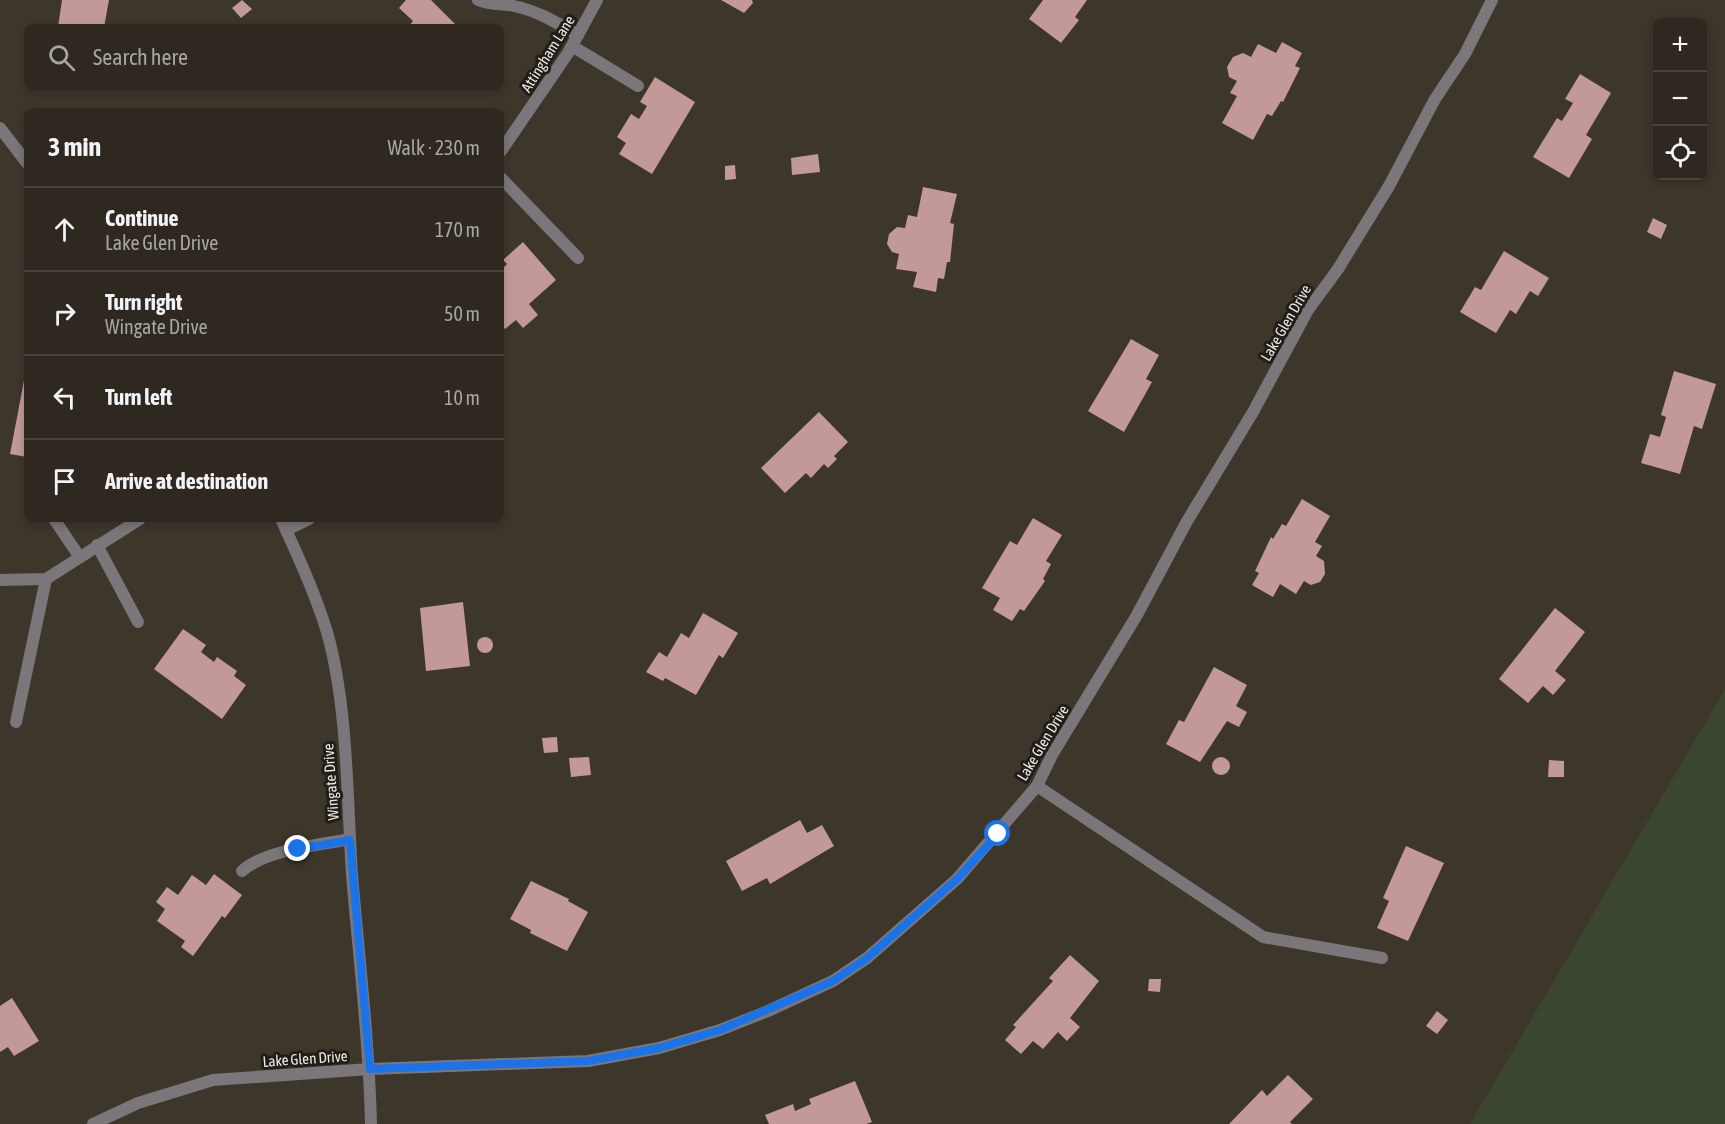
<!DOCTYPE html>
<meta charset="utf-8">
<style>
body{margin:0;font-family:"Asap Condensed",sans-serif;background:#363029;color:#f1f3f6}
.controls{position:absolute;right:18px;top:18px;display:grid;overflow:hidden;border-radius:9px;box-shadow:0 3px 9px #0003}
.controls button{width:54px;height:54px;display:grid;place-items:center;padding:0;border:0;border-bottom:2px solid #49443e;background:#2e2820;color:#f1f3f6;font:30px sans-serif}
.stop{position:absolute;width:18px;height:18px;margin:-14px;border:4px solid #1a73e8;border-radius:50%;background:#fff}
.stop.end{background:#1a73e8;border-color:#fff;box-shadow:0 2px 6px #0008}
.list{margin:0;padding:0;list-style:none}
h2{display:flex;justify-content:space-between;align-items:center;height:78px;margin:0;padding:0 24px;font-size:26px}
h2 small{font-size:20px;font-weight:400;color:#a7a6a5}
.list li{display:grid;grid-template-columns:39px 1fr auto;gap:18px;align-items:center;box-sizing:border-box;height:84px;padding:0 24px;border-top:2px solid #49443e}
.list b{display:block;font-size:22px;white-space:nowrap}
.list p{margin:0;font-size:20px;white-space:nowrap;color:#a7a6a5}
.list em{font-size:20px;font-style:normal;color:#a7a6a5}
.icon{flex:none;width:33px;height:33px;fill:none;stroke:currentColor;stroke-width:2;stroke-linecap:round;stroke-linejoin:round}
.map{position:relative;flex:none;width:1725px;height:1124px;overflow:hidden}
.search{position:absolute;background:#2e2820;box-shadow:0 3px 9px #0003;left:24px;top:24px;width:480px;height:66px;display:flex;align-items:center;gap:15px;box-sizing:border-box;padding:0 21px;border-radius:9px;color:#a7a6a5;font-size:22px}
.panel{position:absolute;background:#2e2820;box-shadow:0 3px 9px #0003;left:24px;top:108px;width:480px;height:414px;border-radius:9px}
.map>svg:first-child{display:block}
.green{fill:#3b462f}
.building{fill:#c29998}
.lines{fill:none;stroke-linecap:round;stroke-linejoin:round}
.service{stroke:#7a767a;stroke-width:12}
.minor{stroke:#7a767a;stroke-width:12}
.route{stroke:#1a73e8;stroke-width:8}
.labels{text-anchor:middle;stroke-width:6;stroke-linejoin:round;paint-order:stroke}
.street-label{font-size:15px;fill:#eee9e3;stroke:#211e19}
</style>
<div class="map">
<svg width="1725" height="1124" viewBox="0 0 1725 1124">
<rect width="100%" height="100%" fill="#3d362b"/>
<path class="green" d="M1725 689V1124H1470Z"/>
<g class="building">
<path d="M62 0H109L104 27H58Z"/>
<path d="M242 0 252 9 241 18 232 8Z"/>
<path d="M406 0H431L458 27H408L413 21 399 8Z"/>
<path d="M721 0H752L753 3 744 13Z"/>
<path d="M1043 0H1087L1075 17 1079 20 1061 43 1029 19Z"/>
<path d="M1282 42 1302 53 1295 66 1300 68 1283 102 1281 101 1272 116 1267 114 1253 140 1222 123 1237 96 1230 93 1237 81 1229 77 1227 67 1233 57 1243 53 1251 57 1258 44 1276 53Z"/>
<path d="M1580 74 1611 93 1586 135 1592 139 1569 178 1533 157 1557 118 1562 121 1573 103 1565 99Z"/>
<path d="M655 77 695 102 652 174 619 154 626 143 617 137 631 114 639 119 647 106 640 102Z"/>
<path d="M818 154 820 172 792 175 791 158Z"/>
<path d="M735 165 736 179 725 180V166Z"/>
<path d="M923 187 957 194 950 223 954 224 950 262H947L944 279 938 278 936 292 913 287 917 272 896 269 899 254 892 252 887 244 889 234 897 227 905 228 908 215 917 217Z"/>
<path d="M1653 218 1667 225 1661 239 1647 232Z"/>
<path d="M523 242 556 280 529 304 538 315 523 328 516 320 505 329 501 324V270L507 264 503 260Z"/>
<path d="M1504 251 1549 278 1538 296 1530 291 1516 314 1510 310 1496 333 1460 312 1475 287 1481 290Z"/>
<path d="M1131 339 1159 355 1146 379 1152 382 1124 432 1088 411Z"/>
<path d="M26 370H27V457L10 454Z"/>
<path d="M1674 371 1716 384 1702 429 1694 426 1680 474 1641 463 1650 434 1660 437 1666 417 1661 415Z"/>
<path d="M819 412 848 442 834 456 837 459 828 468 824 464 811 478 806 473 785 493 761 468Z"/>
<path d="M1302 499 1330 516 1315 542 1322 546 1316 556 1324 561 1325 574 1320 582 1311 585 1304 581 1296 594 1280 584 1273 597 1252 585 1259 573 1255 571 1271 537 1273 539 1282 524 1286 526Z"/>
<path d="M1033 518 1062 535 1046 561 1051 564 1043 579 1045 581 1024 611 1020 609 1012 621 993 610 1000 598 982 588 1010 541 1017 545Z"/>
<path d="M463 602 470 666 426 671 420 608Z"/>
<path d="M1555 608 1585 632 1555 671 1566 680 1553 695 1543 686 1528 703 1499 679Z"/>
<path d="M703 613 738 633 723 658 719 655 696 695 665 678 663 681 646 672 659 652 667 657 681 633 689 638Z"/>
<path d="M183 629 206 645 201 652 214 662 217 657 237 671 234 676 246 685 222 719 154 669Z"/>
<circle cx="485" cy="645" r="8"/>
<path d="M1214 667 1247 685 1236 706 1247 712 1239 727 1227 721 1200 762 1166 744 1179 720 1184 722Z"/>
<path d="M557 737 558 752 544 753 542 738Z"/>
<circle cx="1221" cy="766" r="9"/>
<path d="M589 757 591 775 571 777 569 758Z"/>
<path d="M1549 760 1564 761V777H1548Z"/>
<path d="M800 820 807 833 822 825 834 846 770 884 767 878 742 891 726 861Z"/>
<path d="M1406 846 1444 863 1408 941 1377 928 1389 901 1383 898Z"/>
<path d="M214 874 242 895 225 918 222 916 193 956 181 947 185 941 157 921 165 909 156 902 167 887 178 895 192 875 206 885Z"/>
<path d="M531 881 569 899 568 901 588 912 567 951 530 933 531 930 510 919Z"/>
<path d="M1070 955 1099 981 1070 1018 1080 1027 1067 1041 1058 1032 1043 1049 1033 1041 1021 1054 1005 1040 1016 1027 1013 1025 1053 981 1049 978Z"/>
<path d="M1149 979H1161L1160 992 1148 991Z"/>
<path d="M12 998 39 1041 14 1056 8 1047 0 1052V1006Z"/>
<path d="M1437 1011 1448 1020 1437 1034 1426 1026Z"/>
<path d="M1288 1075 1313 1099 1290 1122 1292 1124H1229L1262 1090 1267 1096Z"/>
<path d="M855 1081 872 1122 866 1124H769L765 1115 793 1104 795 1111 811 1104 809 1099Z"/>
</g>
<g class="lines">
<g class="service">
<path d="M478 0C490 6 502 3 514 6 538 11 557 23 578 35"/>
<path d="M572 46 638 86"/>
<path d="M286 530 309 519"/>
<path d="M1037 786 1263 937 1382 958"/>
</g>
<g class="minor">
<path d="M0 128 27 163"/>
<path d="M501 151 568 53 597 0"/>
<path d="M501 178 578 258"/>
<path d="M54 519 79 556"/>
<path d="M281 519C298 556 315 593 327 632 348 706 347 799 352 875 359 958 369 1041 371 1124"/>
<path d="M97 545 138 622"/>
<path d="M0 580 46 579 140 519"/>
<path d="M16 722 46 579"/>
<path d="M242 871C265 850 320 845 350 839"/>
<path d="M93 1124 138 1103 213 1080 370 1069 588 1061 659 1048 720 1030 768 1011 833 981 867 958 957 879 1037 786 1052 755 1137 615 1186 523 1253 412 1308 310 1338 269 1389 186 1435 99 1465 54 1492 0"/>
</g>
</g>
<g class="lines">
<path class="route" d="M298 849 350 840 370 1069 588 1061 659 1048 720 1030 833 981 867 958 957 879 998 834"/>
</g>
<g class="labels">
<g class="street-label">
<text transform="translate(548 54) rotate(-58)" y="5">Attingham Lane</text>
<text transform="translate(1286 323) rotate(-60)" y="5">Lake Glen Drive</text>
<text transform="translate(1043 743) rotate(-59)" y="5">Lake Glen Drive</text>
<text transform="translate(331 782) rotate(-94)" y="5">Wingate Drive</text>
<text transform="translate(305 1059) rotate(-4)" y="5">Lake Glen Drive</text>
</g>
</g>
</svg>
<div class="controls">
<button>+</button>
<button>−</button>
<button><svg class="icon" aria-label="locate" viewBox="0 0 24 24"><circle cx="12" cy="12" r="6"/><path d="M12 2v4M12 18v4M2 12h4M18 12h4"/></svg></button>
</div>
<div class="stop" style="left:998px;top:834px"></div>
<div class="stop end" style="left:298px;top:849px"></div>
<div class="search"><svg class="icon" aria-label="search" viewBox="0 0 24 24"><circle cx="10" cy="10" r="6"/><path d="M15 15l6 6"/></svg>Search here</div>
<section class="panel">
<h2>3 min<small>Walk · 230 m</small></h2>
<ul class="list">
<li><svg class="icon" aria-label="ahead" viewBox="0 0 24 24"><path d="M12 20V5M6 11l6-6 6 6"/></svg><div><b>Continue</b><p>Lake Glen Drive</p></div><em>170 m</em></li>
<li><svg class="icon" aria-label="right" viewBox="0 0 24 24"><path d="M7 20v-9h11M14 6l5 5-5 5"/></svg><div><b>Turn right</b><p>Wingate Drive</p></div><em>50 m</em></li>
<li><svg class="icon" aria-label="left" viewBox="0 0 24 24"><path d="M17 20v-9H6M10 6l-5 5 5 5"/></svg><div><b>Turn left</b></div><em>10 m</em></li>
<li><svg class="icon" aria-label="arrive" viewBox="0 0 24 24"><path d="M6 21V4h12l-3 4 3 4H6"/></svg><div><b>Arrive at destination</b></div></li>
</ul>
</section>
</div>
